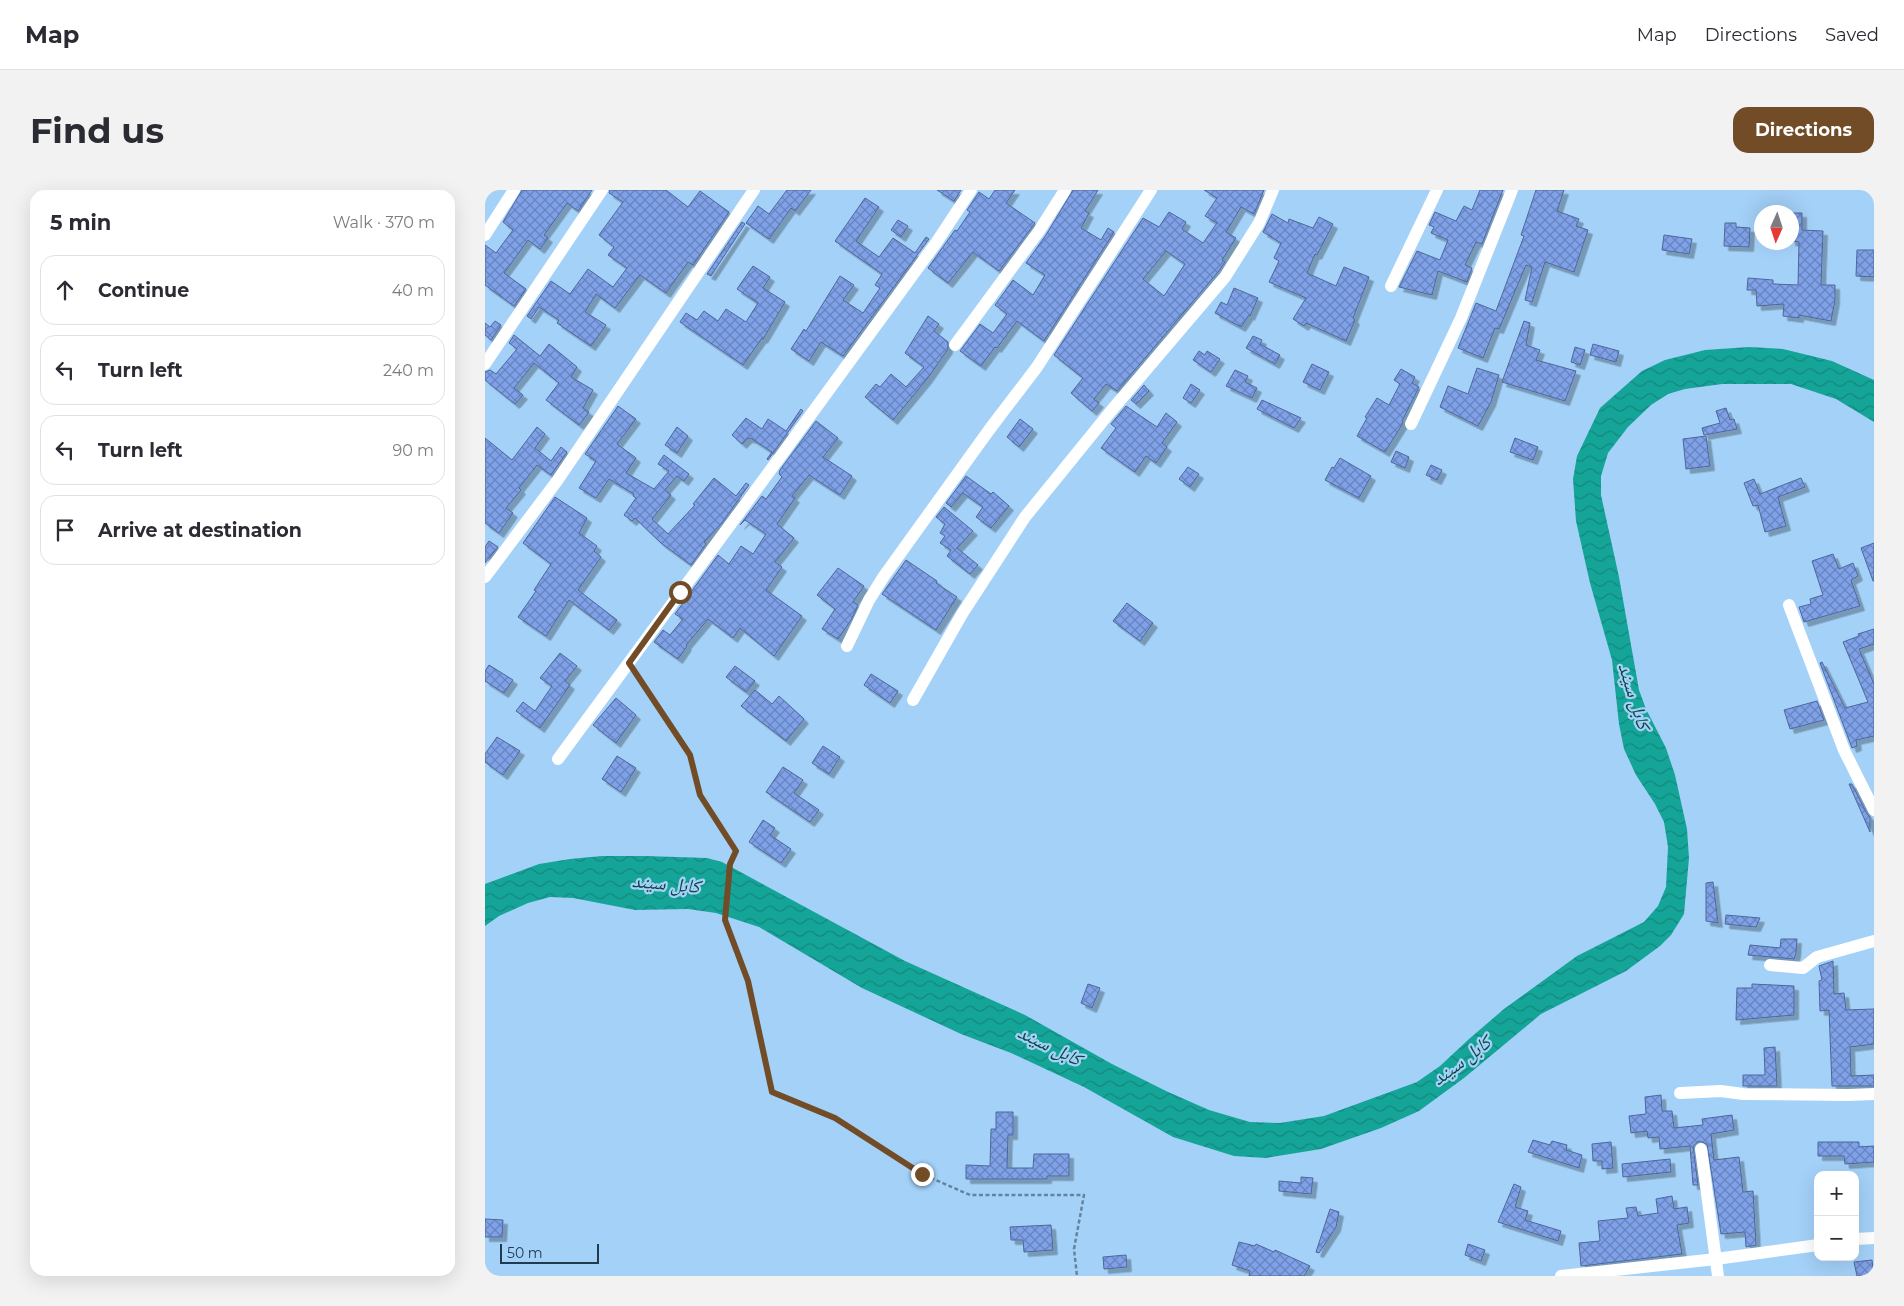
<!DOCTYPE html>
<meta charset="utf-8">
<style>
body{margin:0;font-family:Montserrat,"Noto Naskh Arabic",sans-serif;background:#f2f2f3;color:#2b2b33}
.controls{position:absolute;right:15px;bottom:15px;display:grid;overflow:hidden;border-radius:10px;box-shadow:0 5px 20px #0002}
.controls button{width:45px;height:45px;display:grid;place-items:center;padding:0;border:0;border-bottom:1px solid #e1e1e2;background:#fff;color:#2b2b33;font:25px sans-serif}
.compass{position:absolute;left:1269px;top:15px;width:45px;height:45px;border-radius:50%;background:#fff;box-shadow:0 5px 20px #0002;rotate:183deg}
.scale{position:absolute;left:15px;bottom:12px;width:99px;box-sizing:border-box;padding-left:5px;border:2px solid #223a4d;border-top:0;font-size:14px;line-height:18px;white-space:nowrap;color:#223a4d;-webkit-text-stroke:4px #a4d1f8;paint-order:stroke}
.stop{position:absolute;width:15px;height:15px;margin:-11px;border:4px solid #714c27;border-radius:50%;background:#fff}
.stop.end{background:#714c27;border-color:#fff;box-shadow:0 1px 5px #0008}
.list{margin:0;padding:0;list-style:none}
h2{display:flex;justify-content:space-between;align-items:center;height:65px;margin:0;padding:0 20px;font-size:21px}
h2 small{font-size:16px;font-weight:400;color:#7c7c81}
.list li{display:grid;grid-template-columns:32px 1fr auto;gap:15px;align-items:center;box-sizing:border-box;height:70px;margin:0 10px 10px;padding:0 10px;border:1px solid #e1e1e2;border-radius:15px}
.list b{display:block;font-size:19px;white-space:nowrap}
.list em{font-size:16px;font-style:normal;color:#7c7c81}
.icon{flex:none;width:28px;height:28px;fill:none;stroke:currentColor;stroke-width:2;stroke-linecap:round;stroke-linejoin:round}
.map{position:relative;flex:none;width:1389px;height:1086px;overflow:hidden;border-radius:15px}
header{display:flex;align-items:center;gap:30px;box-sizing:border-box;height:70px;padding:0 25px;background:#fff;border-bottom:1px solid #e1e1e2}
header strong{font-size:24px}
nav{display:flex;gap:28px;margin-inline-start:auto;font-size:18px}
.intro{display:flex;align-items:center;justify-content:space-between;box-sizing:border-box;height:120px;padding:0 30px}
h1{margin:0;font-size:35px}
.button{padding:12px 22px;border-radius:15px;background:#714c27;color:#fff;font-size:18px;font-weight:700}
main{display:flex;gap:30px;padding:0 30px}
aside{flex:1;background:#fff;border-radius:15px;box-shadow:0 5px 20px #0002}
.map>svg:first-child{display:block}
.water{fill:url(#water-waves)}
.building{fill:url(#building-cross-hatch);stroke:#4e669c;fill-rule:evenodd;filter:url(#shadow)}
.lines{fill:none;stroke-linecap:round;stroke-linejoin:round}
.path{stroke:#6284a1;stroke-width:2.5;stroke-dasharray:4 2.5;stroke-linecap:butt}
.minor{stroke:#fff;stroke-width:12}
.route{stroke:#714c27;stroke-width:6}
.labels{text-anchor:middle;stroke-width:4.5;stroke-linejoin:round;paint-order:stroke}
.water-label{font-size:19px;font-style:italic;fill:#0e4640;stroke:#a4d1f8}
</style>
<header>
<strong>Map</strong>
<nav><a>Map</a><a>Directions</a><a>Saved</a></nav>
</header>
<div class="intro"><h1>Find us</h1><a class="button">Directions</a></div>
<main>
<aside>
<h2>5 min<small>Walk · 370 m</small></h2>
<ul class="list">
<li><svg class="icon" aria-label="ahead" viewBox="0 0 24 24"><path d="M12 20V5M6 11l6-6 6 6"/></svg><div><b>Continue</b></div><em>40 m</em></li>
<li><svg class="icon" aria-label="left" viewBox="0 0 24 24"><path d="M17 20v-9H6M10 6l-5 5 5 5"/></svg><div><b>Turn left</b></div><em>240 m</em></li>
<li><svg class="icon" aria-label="left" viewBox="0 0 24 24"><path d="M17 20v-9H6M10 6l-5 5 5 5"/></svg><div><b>Turn left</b></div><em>90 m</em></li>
<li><svg class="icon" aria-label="arrive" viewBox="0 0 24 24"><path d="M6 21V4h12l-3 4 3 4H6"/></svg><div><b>Arrive at destination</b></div></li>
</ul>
</aside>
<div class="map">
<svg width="1389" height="1086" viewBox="0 0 1389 1086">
<defs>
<pattern id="water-waves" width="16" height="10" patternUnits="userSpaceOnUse" patternTransform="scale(1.25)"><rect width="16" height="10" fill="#15a598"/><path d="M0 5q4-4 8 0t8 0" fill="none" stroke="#13877e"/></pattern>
<pattern id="building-cross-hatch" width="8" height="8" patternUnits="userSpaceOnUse" patternTransform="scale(1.25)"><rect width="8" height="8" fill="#7fa1e8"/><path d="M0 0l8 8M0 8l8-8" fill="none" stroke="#6884be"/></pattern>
<filter id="shadow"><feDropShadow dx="4.5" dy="4.5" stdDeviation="0" flood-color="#0004"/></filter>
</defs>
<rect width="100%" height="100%" fill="#a4d1f8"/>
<path class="water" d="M1264 157 1298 159 1347 171 1389 190V232L1351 209 1306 194H1237L1200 199 1183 204 1166 215 1143 237 1123 263 1116 286V305L1134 387 1154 500 1161 519 1181 558 1190 585 1202 639 1204 668 1199 724 1186 745 1175 756 1141 781 1056 824 979 888 934 921 896 938 836 959 781 968 749 966 688 947 599 897 526 863 476 844 377 798 274 737 231 723 203 719 150 720 88 708 65 707 43 713 14 726 0 736V694L54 674 85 669 117 666H160L222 668 237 672 420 771 540 825 627 874 681 901 724 920 765 932 795 933 839 926 932 892 955 876 984 849 1019 819 1092 766 1159 732 1173 716 1181 697 1183 657 1179 632 1170 614 1151 585 1139 559 1134 534 1127 470 1105 393 1091 331 1088 289 1092 266 1115 218 1157 181 1180 170 1220 160Z"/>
<g class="building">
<path d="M37 0H107L93 21 82 13 59 45 63 48 55 59 43 50 19 83 41 99 29 116 0 95V55L11 63 28 40 18 32Z"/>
<path d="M125 0H181L203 17 215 1 244 22 208 75 203 72 181 103 155 85 130 118 111 104 100 122 121 135 106 156 72 133 74 130 54 117 46 129 42 126 66 91 85 104 103 79 128 97 142 78 123 65 129 57 114 45 138 12 124 3Z"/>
<path d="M302 0H326L310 21 306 18 284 49 261 33 273 16 284 24Z"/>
<path d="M452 0H476L469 11Z"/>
<path d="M510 0H530L521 13 550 33 514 81 488 62 463 93 443 78 470 40 472 41 485 22 482 20 494 2 504 9Z"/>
<path d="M588 0H613L600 21 604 23 596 38 616 50 623 38 629 42 559 151 532 131 512 158 510 157 496 176 475 161 495 134 508 143 522 124 510 115 528 90 548 105 560 85 541 73 561 45Z"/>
<path d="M719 0H779L769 24 756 17 741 42 751 48 737 70 740 72 733 82 632 201 621 194 609 209 614 213 607 221 586 203 598 188 569 165 658 28 674 37 684 22 701 32 697 39 718 53 732 33 720 26 732 8ZM681 61 700 74 679 106 658 89Z"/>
<path d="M995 0H1018L997 54 991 52 980 75 987 78 982 92 953 81 947 105 914 97 932 61 955 70 963 50 946 43 949 37 944 35 950 22 971 31 979 16 987 20Z"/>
<path d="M1051 0H1079L1072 21 1094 29 1091 36 1103 40 1089 82 1060 72 1047 112 1040 110 1047 77 1041 75 1014 139 1010 138 998 168 973 158 991 113 1011 121 1039 46 1036 45Z"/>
<path d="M380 8 394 17 371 51 394 67 408 48 430 63 441 47 444 49 358 166 336 152 324 171 306 159 319 139 321 141 355 86 369 95 358 110 378 123 395 98 390 95 397 84 350 51Z"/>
<path d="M1306 23H1317V40L1338 41 1336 95H1350V110L1346 131 1314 125V128L1298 126 1299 114 1272 116 1271 100H1262L1263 88 1288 90V94L1313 95 1314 52 1306 51Z"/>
<path d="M787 24 803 33 804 29 828 38 834 27 848 34 832 65 830 64 822 83 851 96 859 77 884 87 868 128 870 130 861 151 821 133 819 136 808 129 821 108 784 92 794 71 789 68 796 53 778 42Z"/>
<path d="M413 30 423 36 416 47 406 40Z"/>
<path d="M257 32 260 34 226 86 222 84Z"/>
<path d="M1240 33H1251V37L1265 38 1264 57 1239 56Z"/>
<path d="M1179 45 1207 49 1204 64 1177 60Z"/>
<path d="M1372 60H1389V87L1371 86Z"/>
<path d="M268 76 285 87 278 98 300 112 278 149 277 148 258 175 195 132 201 123 212 130 219 121 233 131 241 119 261 132 273 113 252 99Z"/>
<path d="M749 98 773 108 765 126 764 125 756 137 730 123 736 112 742 115Z"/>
<path d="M443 126 454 134 449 141 463 152V159L442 189 408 230 380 207 391 194 395 197 406 184 421 197 439 177 420 163Z"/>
<path d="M10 131 16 135 6 150 0 145V133L5 137Z"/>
<path d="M1039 131 1045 133 1041 155 1055 160 1051 170 1091 181 1080 211 1017 192Z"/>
<path d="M29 145 55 166 64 154 92 177 86 187 108 200 98 218 104 222 94 235 61 210 74 193 49 173 29 198 38 205 30 214 0 190V182L5 180 11 184 32 159 24 153Z"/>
<path d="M768 146 777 150 775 154 795 165 790 174 761 158Z"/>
<path d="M1108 154 1134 161 1131 172 1105 165Z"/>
<path d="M1090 157 1100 160 1095 175 1086 172Z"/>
<path d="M714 161 720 165 722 161 735 169 726 182 708 170Z"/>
<path d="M827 174 844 182 835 200 818 192Z"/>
<path d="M992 178 1014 185 1006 212 993 236 955 217 963 196 983 204Z"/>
<path d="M916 179 930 187 927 193 934 197 917 231 918 233 900 262 872 246 882 228 880 227 892 208 904 215 915 194 909 190Z"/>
<path d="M750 180 763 186 760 192 772 198 767 208 741 196Z"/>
<path d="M706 194 715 200 706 213 698 208Z"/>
<path d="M659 195 664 201 651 214 646 210Z"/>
<path d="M777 210 816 228 809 238 772 219Z"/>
<path d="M133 216 151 229 132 254 151 268 141 283 169 299 184 281 173 274 179 265 204 284 199 291 192 286 180 300 186 305 167 329 183 344 210 315 208 314 229 288 251 306 261 293 264 295 236 334 219 352 221 354 206 375 176 353 150 328 147 331 139 325 151 308 148 306 149 304 124 289 111 308 94 298 111 271 100 264Z"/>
<path d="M641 216 672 237 681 223 692 232 677 253 682 257 671 273 661 266 650 282 616 258 631 238 626 234Z"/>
<path d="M1241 218 1245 230 1249 229 1252 239 1219 245 1217 238 1235 233 1231 221Z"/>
<path d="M316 219 318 221 283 270 282 269 287 262 267 249 263 248 257 254 247 245 261 228 277 239 283 229 301 241Z"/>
<path d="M535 229 548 239 534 257 522 247Z"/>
<path d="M331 231 353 248 338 267 367 286 355 305 324 285 307 306 310 308 292 334 309 348 290 372 297 377 281 400 317 426 289 466 255 438 248 448 223 429 201 455 202 456 193 469 169 452 178 440 185 445 198 429 190 424 233 365 244 374 256 356 268 364 281 344 260 330 255 335 277 306 281 309 297 287 294 284 295 280Z"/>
<path d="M52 237 60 244 50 258 66 271 76 257 82 262 66 285 52 275 34 298 36 300 21 318 28 323 14 343 0 333V248L27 270Z"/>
<path d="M192 237 203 246 192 263 180 255Z"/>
<path d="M1221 246 1225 276 1201 279 1198 249Z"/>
<path d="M1030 248 1053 257 1048 270 1025 262Z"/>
<path d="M911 261 924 267 920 278 906 272Z"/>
<path d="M855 268 886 286 874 308 840 290 847 277 849 278Z"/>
<path d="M946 275 957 280 952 290 941 285Z"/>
<path d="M703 277 714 284 705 297 694 289Z"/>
<path d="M481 286 506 304 508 302 524 316 506 338 491 327 498 317 478 303 466 317 461 313Z"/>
<path d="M1316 288 1320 297 1293 307 1301 336 1280 342 1273 315 1268 316 1259 293 1269 289 1275 304Z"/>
<path d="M70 307 102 328 94 343 112 356 109 361 116 367 93 400 132 430 124 440 84 410 61 446 33 427 51 401 49 400 66 374 38 353Z"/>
<path d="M459 317 488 341 472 358 493 375 485 384 462 366 466 360 455 353 460 346 455 343 460 334 451 327Z"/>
<path d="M4 351 13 357 0 373V357Z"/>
<path d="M1389 353V391H1388L1376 358Z"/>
<path d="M1348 364 1354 379 1368 373 1373 386 1366 390 1375 416 1319 432 1314 417 1326 414 1325 409 1338 405 1327 371Z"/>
<path d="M421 370 452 391 451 393 472 407 451 440 397 404Z"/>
<path d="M353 378 379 396 368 412 373 415 366 430 353 449 337 439 350 419 332 405Z"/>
<path d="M642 413 668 433 655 451 628 431Z"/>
<path d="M1389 439V454L1374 459 1389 494V546L1371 550 1372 556 1367 558 1335 473 1337 472 1360 518 1383 512 1358 452 1374 446 1373 444Z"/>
<path d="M75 463 92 476 80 491 85 495 55 538 31 521 38 512 50 521 67 496 55 488Z"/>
<path d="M4 475 28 490 19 503 0 491V481Z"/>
<path d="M250 476 270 491 261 502 241 487Z"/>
<path d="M386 484 413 501 405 513 379 495Z"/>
<path d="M270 500 287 514 294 506 319 529 301 551 256 516Z"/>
<path d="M131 508 151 525 131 553 108 535Z"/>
<path d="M1332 511 1339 530 1305 539 1299 520Z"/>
<path d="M12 547 35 561 18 585 0 572V564Z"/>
<path d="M338 556 355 567 344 584 327 573Z"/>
<path d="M132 566 151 578 136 602 117 589Z"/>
<path d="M298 577 318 590 309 603 334 620 325 632 281 602Z"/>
<path d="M1364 594H1367L1382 624 1385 627V642Z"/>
<path d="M278 630 290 638 285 645 306 659 296 673 264 652Z"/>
<path d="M1228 692 1233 733 1221 731V693Z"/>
<path d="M1241 725 1275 728 1271 737 1240 734Z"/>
<path d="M1296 749H1312L1311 763 1309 769 1263 765 1265 755 1295 758Z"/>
<path d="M1348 771 1349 804 1359 803 1361 820 1389 819V854L1365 857 1366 886 1389 885V896H1347L1344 820 1335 821 1334 791 1337 790 1334 776Z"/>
<path d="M603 794 615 798 607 818 596 813Z"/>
<path d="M1267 794 1309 796V825L1251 830 1252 798H1267Z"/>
<path d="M1290 857 1292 896H1258V885H1280L1279 858Z"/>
<path d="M1176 905 1177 921H1187L1189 938 1218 935 1217 929 1247 925 1249 940 1226 944 1229 970 1254 967 1258 1002 1268 1001 1271 1055 1261 1057 1260 1042 1236 1044 1222 954 1214 951 1208 956 1213 995H1208L1205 956 1175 959 1174 947 1163 948 1162 941 1146 943 1144 926 1161 924 1160 907Z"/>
<path d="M511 922H528V945H523L522 978H548L549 964H584V986H562V989H481V975L505 976 506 939H511Z"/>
<path d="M1048 950 1065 955 1067 951 1082 955 1081 960 1097 965 1094 978 1043 962Z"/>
<path d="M1126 952 1128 978 1117 979V971H1108L1107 954Z"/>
<path d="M1333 952H1374V957L1389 956V972L1360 974 1359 966H1333Z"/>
<path d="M1185 969 1186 982 1138 987 1137 974Z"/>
<path d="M816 987 828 988 826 1004 794 1001V991L816 993Z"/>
<path d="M1029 994 1036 997 1030 1017 1043 1021 1040 1030 1076 1041 1073 1051 1013 1032Z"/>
<path d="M1187 1006 1189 1019 1202 1017 1204 1033 1192 1035 1197 1064 1096 1076 1094 1053 1115 1051 1113 1031 1143 1028 1141 1018 1151 1017 1153 1026 1173 1023 1171 1009Z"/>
<path d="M845 1019 854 1022 851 1037 834 1063 831 1062Z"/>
<path d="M0 1029 18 1030 17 1047H0Z"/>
<path d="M566 1035 568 1060 539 1062 538 1050H526L525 1037Z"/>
<path d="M754 1052 770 1056 771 1054 789 1062 790 1060 825 1076 819 1086H764L765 1081 747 1075Z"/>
<path d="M983 1054 1000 1060 996 1071 980 1065Z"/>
<path d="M641 1065 642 1077 619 1079 618 1067Z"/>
<path d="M1387 1070 1389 1086H1372L1369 1072Z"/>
</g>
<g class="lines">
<path class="path" d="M151 482 205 565 215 605 251 661 245 675 240 730 263 791 287 902 350 928 437 984 485 1005H599L589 1059 592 1086"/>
<g class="minor">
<path d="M0 45 29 0"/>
<path d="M906 96 952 0"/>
<path d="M470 155 554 41 580 0"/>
<path d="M0 174 117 0"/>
<path d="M926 234 976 128 1027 0"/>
<path d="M0 387 72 291 269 0"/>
<path d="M1304 415 1359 560 1389 620"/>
<path d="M362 456 384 410 399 386 504 240 552 177 666 0"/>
<path d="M428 510 477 424 540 327 626 221 740 87 774 33 788 0"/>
<path d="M73 569 287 278 451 53 486 0"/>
<path d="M1285 775 1318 778 1332 767 1389 751"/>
<path d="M1195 903 1236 901 1258 904 1363 905 1389 904"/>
<path d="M1216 959 1233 1086"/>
<path d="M1370 1049 1389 1048"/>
<path d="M1076 1086 1231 1069 1333 1055"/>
</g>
</g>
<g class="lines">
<path class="route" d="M195 402 144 473 205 565 215 605 251 661 245 674 240 730 263 791 287 902 350 928 437 984"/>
</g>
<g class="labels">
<g class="water-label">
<text transform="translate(1150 506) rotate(73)" y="7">کابل سيند</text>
<text transform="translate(181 693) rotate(5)" y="7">کابل سيند</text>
<text transform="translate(565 855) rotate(26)" y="7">کابل سيند</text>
<text transform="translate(976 870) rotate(-37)" y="7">کابل سيند</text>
</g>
</g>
</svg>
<div class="controls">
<button>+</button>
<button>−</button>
</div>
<svg class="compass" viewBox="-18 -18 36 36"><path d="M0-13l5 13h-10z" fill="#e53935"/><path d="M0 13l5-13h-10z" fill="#7c7c81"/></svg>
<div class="scale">50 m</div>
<div class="stop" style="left:195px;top:402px"></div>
<div class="stop end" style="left:437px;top:984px"></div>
</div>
</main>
